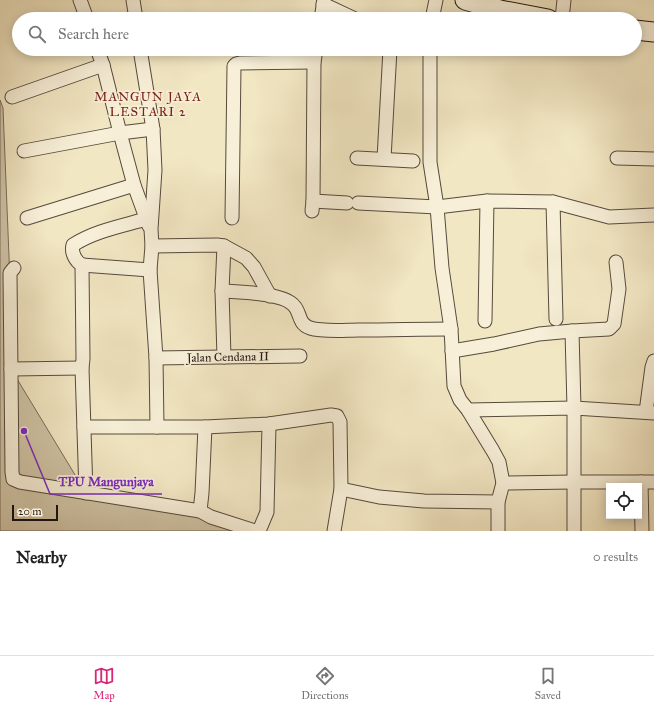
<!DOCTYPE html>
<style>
body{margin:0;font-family:"IM FELL Great Primer",serif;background:#f6f6f6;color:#222}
.controls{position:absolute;right:12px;bottom:12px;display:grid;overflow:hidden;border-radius:0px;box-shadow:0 2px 10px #0003}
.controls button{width:36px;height:36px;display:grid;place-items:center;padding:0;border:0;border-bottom:1px solid #e0e0e0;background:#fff;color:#222;font:20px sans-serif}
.scale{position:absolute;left:12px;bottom:10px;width:46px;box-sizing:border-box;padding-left:4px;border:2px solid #221610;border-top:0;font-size:11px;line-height:14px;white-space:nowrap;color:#221610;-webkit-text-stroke:3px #f7efd8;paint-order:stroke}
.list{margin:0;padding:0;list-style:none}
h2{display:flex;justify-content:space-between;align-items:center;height:52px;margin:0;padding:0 16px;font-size:17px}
h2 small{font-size:13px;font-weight:400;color:#767676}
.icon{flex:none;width:22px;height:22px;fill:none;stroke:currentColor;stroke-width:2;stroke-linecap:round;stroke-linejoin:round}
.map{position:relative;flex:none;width:654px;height:531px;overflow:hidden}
.search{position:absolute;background:#fff;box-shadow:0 2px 10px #0003;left:12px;right:12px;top:12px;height:44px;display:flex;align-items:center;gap:10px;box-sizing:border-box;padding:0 14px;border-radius:22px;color:#767676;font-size:15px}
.sheet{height:124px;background:#fff}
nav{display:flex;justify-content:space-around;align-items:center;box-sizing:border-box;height:56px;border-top:1px solid #e0e0e0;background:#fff;font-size:11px;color:#767676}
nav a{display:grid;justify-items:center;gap:2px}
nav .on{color:#db2777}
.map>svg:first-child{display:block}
.green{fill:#cfc3a5;stroke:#786c5a}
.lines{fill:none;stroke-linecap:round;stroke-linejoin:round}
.street-casing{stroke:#564a3d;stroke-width:15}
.secondary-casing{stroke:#221610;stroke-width:21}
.street{stroke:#f7efd8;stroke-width:13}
.secondary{stroke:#f7efd8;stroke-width:19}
.labels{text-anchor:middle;stroke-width:3.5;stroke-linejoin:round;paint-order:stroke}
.street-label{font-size:12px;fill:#221610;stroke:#f7efd8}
.neighbourhood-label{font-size:13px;letter-spacing:1px;fill:#7a1f14;stroke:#f7efd8}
.leader{fill:none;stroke:#7b2cbf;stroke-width:1.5}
.callout-dot{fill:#7b2cbf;stroke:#f7efd8;stroke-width:1.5}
.callout-label{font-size:13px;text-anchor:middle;font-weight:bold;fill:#7b2cbf;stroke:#f7efd8;stroke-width:3.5;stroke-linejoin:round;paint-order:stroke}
</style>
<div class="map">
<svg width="654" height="531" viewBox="0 0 654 531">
<rect width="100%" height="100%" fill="#f2e7c3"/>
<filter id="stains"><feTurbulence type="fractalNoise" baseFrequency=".005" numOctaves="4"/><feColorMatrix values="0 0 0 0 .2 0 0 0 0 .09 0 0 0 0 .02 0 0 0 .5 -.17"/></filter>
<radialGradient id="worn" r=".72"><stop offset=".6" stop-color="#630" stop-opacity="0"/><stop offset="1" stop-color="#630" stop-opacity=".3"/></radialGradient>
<path class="green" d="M0 100 3 108 10 281 11 369 86 493 200 511 255 531H0Z"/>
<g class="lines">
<g class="street-casing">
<g id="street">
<path d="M80 0 87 19"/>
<path d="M133 0 136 19"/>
<path d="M323 4 355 19"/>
<path d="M321 19 324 0"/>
<path d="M432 19 436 0"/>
<path d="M562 19 564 0"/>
<path d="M97 49 103 65 120 133 134 185 149 226"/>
<path d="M140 49 153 129 155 170 151 229 152 246 150 270 156 358 157 427"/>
<path d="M430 49V162L437 207 442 268 451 329 454 386 460 400 468 410 493 451 499 462 503 483 498 502V531"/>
<path d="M12 97 103 65"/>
<path d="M24 151 120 133 153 129"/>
<path d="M357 158 413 161"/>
<path d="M617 158 654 159"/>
<path d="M384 159 390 49"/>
<path d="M313 201 347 203"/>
<path d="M553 202 556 319"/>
<path d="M358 203 437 207 487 201 553 202 609 217 654 215"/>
<path d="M312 211 313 201 314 62 316 49"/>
<path d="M27 218 134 185"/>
<path d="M232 218 234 66 236 64 240 63 314 62"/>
<path d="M152 246 217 245 224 246 246 258 254 267 270 296"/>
<path d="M224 246 222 291 224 357"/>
<path d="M82 265 150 270"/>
<path d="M14 268 10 273 12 472 13 479 20 482 200 511 211 517 255 531"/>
<path d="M222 291C239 292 278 293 291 303 302 310 296 323 310 328 323 332 345 330 359 330 390 330 420 329 451 329"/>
<path d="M485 321 487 201"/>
<path d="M572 331 574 408V531"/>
<path d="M452 351 494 344 539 334 572 331 609 329 614 324 619 289 616 262"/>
<path d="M156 358 300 356"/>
<path d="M11 369 82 368"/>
<path d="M468 410 574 408 654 413"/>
<path d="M646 412 652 367 654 361"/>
<path d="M84 427H205L269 424 331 415 337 416 340 422 341 489 334 531"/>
<path d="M641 482 642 531"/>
<path d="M503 483 573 482H654"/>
<path d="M341 489 379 497 424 501 498 502"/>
<path d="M86 493 82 368 83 359 82 265C75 261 71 252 73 245 94 231 122 226 146 219"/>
<path d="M200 511 202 493 205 427"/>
<path d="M259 531 267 512 269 424"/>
</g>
</g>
<g class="secondary-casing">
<g id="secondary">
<path d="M465 0 500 10 548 19"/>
<path d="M635 30 654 32"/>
</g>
</g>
<use href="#street" class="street"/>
<use href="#secondary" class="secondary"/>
</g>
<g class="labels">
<g class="street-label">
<text transform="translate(228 357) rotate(-1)" y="4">Jalan Cendana II</text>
</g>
<g class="neighbourhood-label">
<text x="148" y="101">MANGUN JAYA<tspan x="148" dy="15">LESTARI 2</tspan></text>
</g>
</g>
<path class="leader" d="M24 431L50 494H162"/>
<circle class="callout-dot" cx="24" cy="431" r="4"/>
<g class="callout-label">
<text x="106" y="486">TPU Mangunjaya</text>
</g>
<rect width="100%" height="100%" filter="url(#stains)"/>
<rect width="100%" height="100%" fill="url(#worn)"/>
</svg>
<div class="controls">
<button><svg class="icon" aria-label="locate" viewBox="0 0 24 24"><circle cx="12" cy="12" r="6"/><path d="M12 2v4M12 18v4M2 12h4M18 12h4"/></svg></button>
</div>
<div class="scale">20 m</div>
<div class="search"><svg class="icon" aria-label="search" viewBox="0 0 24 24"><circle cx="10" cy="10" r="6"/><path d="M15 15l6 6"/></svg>Search here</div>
</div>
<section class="sheet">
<h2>Nearby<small>0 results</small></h2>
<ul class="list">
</ul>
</section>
<nav>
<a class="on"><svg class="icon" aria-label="map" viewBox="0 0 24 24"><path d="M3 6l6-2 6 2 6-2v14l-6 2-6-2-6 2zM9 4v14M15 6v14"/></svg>Map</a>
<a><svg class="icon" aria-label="directions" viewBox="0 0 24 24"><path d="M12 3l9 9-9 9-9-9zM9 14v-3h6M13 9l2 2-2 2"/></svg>Directions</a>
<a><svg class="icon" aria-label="saved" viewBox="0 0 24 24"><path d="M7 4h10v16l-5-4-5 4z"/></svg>Saved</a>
</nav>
